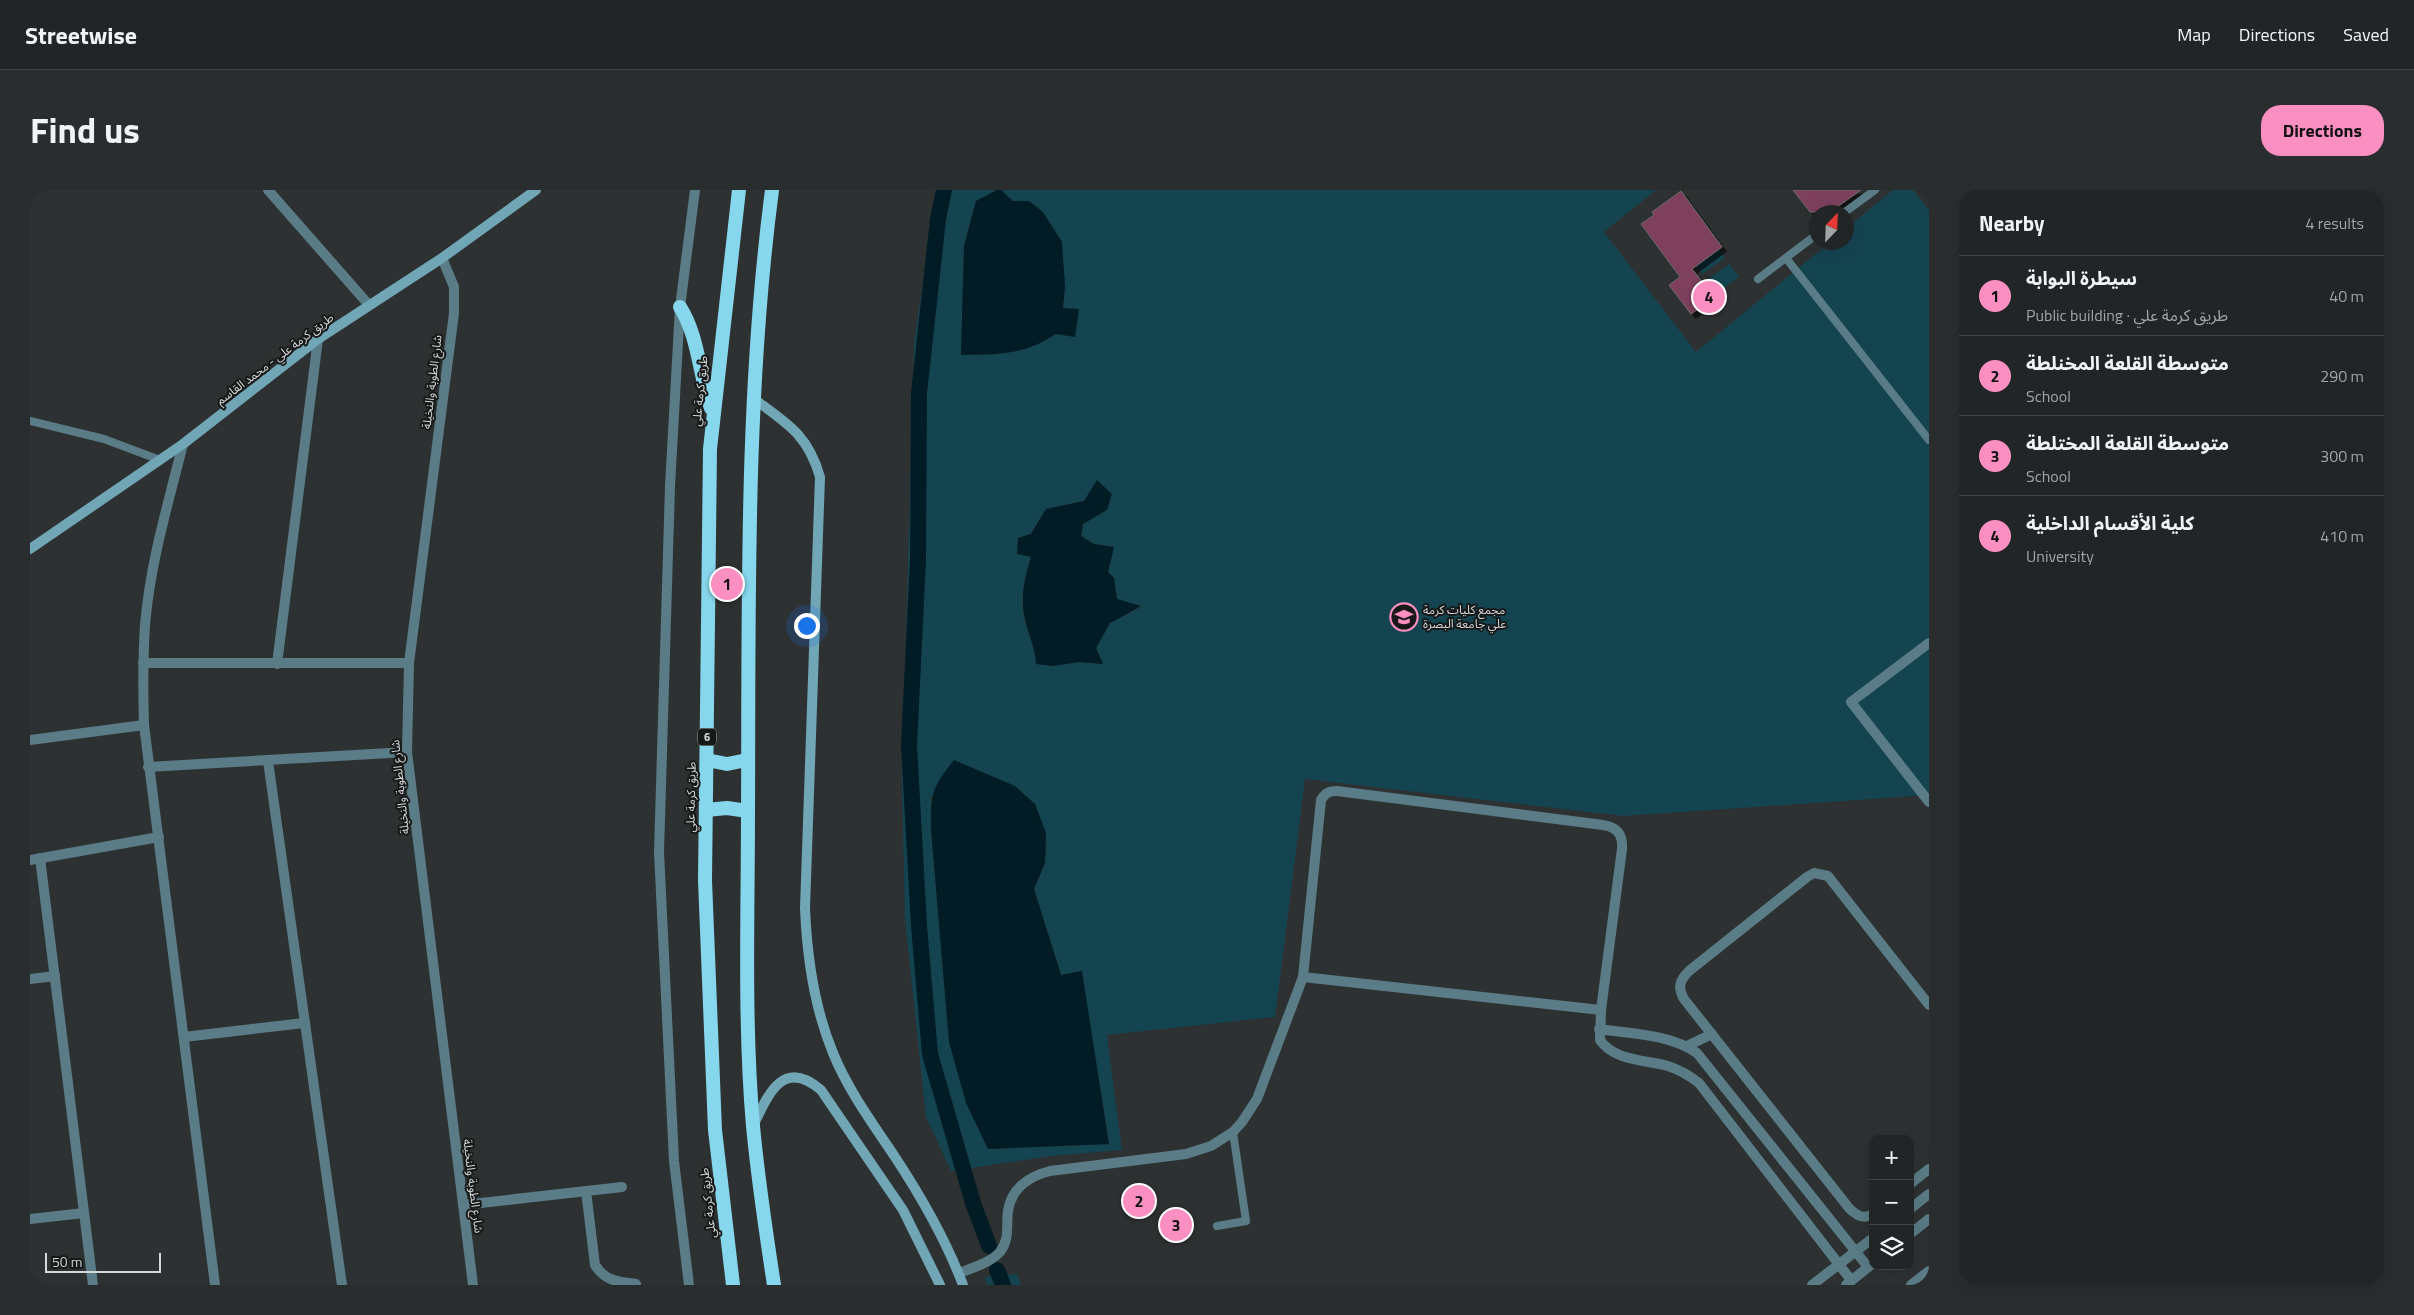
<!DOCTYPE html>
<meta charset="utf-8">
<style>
body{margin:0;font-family:"Titillium Web","Noto Sans Arabic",sans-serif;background:#2a2d2e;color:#f1f3f6}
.controls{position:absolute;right:15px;bottom:15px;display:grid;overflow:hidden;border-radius:10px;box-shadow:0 5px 20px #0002}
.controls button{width:45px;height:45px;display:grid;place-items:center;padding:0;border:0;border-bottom:1px solid #3f4243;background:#222526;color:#f1f3f6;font:25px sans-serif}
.compass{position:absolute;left:1779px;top:15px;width:45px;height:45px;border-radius:50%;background:#222526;box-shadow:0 5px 20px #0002;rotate:23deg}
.scale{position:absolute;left:15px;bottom:12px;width:116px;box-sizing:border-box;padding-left:5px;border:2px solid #d5d7d8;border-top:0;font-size:14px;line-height:18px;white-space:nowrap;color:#d5d7d8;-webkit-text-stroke:4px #171919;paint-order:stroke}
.you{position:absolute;left:776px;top:435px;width:18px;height:18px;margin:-12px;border:4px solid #fff;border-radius:50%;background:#1a73e8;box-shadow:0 0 0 8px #1a73e833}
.badge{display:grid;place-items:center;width:32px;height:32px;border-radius:50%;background:#fc8fc1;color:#111;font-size:16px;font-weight:700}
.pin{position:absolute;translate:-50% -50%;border:2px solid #fff;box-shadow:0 1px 5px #0006}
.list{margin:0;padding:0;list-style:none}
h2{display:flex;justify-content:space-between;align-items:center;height:65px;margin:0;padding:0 20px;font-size:21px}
h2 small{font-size:16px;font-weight:400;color:#a2a5a7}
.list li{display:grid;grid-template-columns:32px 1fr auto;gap:15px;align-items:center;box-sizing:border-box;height:80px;padding:0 20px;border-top:1px solid #3f4243}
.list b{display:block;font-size:19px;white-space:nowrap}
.list p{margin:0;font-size:16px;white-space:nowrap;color:#a2a5a7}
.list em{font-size:16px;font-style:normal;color:#a2a5a7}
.icon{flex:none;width:28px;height:28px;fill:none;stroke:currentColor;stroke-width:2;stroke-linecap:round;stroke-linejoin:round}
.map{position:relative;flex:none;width:1899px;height:1095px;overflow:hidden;border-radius:20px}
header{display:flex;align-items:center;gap:30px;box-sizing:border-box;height:70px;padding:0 25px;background:#222526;border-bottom:1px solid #3f4243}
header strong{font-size:24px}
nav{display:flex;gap:28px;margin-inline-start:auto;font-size:18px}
.intro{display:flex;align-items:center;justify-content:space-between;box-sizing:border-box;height:120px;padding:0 30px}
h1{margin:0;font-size:35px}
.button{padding:12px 22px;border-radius:20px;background:#fc8fc1;color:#111;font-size:18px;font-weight:700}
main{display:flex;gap:30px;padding:0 30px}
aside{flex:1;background:#222526;border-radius:20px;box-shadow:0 5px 20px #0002}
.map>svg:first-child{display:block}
.green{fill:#154451;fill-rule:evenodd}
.water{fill:#011c24}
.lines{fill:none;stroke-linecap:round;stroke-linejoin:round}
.canal{stroke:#011c24;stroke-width:16}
.building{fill:#7e415d;stroke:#6e6b6c;filter:url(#shadow)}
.service{stroke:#5a7c86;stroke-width:8}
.minor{stroke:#5a7c86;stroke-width:10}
.tertiary{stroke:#5a7c86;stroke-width:10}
.secondary{stroke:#70a6b6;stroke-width:10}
.trunk{stroke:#86d6ec;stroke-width:14}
.labels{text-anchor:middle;stroke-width:4;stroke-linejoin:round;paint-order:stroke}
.shield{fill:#171919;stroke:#9c9e9f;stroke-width:1}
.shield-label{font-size:11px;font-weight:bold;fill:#d5d7d8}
.street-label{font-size:12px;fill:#d5d7d8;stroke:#171919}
.poi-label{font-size:12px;fill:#d5d7d8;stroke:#171919;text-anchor:start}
</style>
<header>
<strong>Streetwise</strong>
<nav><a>Map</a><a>Directions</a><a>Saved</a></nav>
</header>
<div class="intro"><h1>Find us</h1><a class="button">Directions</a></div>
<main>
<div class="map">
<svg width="1899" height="1095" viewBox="0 0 1899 1095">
<defs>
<filter id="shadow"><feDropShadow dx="4.5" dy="4.5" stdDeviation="0" flood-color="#0009"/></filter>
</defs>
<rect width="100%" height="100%" fill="#2e3132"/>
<g class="green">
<path d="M906 0H967L946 11 934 56 931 165C968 164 994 165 1025 144L1045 147 1033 118 1035 96 999 11H982L971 0H1626L1574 42 1666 162 1799 53 1816 52 1817 38 1863 0H1883L1899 20V605L1594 626 1275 589 1245 827 1077 845 1092 960 1022 966 921 981 896 927 875 729 872 590 884 154ZM1054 311 1077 320 1053 334 1051 346 1064 354 1084 357 1078 382 1084 388 1087 409 1111 417 1080 433 1066 458 1073 474 1049 472 1022 476 1006 473C1005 456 998 445 994 428 990 407 995 386 1001 366L987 364 988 348 1001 344 1016 319ZM901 606 1005 614C1020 652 1021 661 1004 699L1031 785 1051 781 1079 954 958 959 919 852 901 639Z"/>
<path d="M1688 59 1695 68 1672 84 1666 76Z"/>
<path d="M1699 74 1709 87 1687 104 1677 90Z"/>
<path d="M987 1084 991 1095H957L955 1087Z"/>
</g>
<g class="water">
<path d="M967 0H971L983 11H999L1013 22 1032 52 1035 96 1033 118 1049 119 1045 147 1026 144C992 166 969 164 931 165L934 56 946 11Z"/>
<path d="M1067 290 1082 304 1077 320 1053 334 1051 346 1064 354 1084 357 1078 382 1084 388 1087 409 1111 416 1080 433 1066 458 1073 474 1049 472 1022 476 1006 474C1005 456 998 445 995 428 990 408 995 386 1001 367L987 364 988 348 1001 344 1016 319 1054 311Z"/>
<path d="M924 570 985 596 1005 614 1016 643 1015 673 1004 699 1031 785 1052 781 1079 954 958 959 936 913 919 852 901 639C901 603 901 599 924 570Z"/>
</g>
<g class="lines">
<g class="canal">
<path d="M914 0 908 29 889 203 888 370 879 555 889 736 900 864 943 1013 959 1056"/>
<path d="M967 1080 973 1095"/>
</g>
</g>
<g class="building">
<path d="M1763 0H1831L1800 22H1780Z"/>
<path d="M1651 1 1692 57 1662 79 1684 107 1661 124 1639 95 1650 87 1611 34 1624 25 1622 22Z"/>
</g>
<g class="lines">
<g class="service">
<path d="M1815 22 1845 0"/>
<path d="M1756 68 1899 250"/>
<path d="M1728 89 1786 45"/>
<path d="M0 231 74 249 130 270"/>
<path d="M1187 1036 1216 1031 1203 942"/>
</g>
<g class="minor">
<path d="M238 0 339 115"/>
<path d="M412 68 424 97V123L379 473 377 562 443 1095"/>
<path d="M153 254C138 314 120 374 115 435 113 468 113 502 114 535L185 1095"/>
<path d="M1899 453 1821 512 1899 612"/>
<path d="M113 473H379"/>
<path d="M247 474 288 149"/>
<path d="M0 550 114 535"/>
<path d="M238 571 312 1095"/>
<path d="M118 577 377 562"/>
<path d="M10 668 63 1095"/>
<path d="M0 670 129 647"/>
<path d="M0 789 25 786"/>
<path d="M1571 820 1273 787 1291 610C1295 603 1299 601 1307 601L1573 635C1587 637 1593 644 1592 659L1571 820 1570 850C1584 871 1616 870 1638 876 1650 880 1660 886 1669 893L1821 1090"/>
<path d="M1569 839C1602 844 1639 844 1667 863L1838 1077"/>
<path d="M154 847 274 833"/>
<path d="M1657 856 1682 844"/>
<path d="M1880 994 1899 979"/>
<path d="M556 1001 565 1075C575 1091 588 1092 606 1094"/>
<path d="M433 1015 592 997"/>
<path d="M1880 1019 1899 1004"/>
<path d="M1843 1024C1833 1030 1826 1025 1819 1018L1654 809C1647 797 1650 790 1659 781L1777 687 1784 683 1798 686 1899 815"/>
<path d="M0 1029 54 1023"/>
<path d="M1880 1044 1899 1029"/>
<path d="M929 1083C942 1078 960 1073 970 1062 980 1049 976 1036 978 1021 981 998 1000 986 1020 981L1156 964 1181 956 1203 942 1212 932 1227 909 1273 787"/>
<path d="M1782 1095 1843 1048"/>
<path d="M1816 1095 1842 1074"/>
<path d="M1881 1095 1899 1081"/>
</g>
<path class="tertiary" d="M659 1095 644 971 629 662 640 296 650 117 665 0"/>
<g class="secondary">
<path d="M724 209C758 234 778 245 790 287L775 718C777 767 784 817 803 863 818 900 843 934 865 967 892 1008 916 1050 933 1095"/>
<path d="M0 359 153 254 288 149 412 68 506 0"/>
<path d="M724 934C738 905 753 867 791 900L873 1020 910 1095"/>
</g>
<g class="trunk">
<path d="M742 0C715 206 719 415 718 622 718 727 714 832 723 936 728 989 736 1043 744 1095"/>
<path d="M650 117C669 147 669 185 681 218"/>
<path d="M677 570 697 574 717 570"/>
<path d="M676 620 697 618 718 621"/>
<path d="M703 1095 685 940 675 690 680 259 709 0"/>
</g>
</g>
<defs>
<g id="university-ring" transform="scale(1.4375)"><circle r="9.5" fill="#171919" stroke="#fc8fc1" stroke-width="1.5"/><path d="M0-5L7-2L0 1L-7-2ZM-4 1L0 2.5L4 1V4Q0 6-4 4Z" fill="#fc8fc1"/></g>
</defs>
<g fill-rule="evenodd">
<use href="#university-ring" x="1374" y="427"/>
</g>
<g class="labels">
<rect class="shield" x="668" y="538.5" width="18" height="17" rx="4"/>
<g class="shield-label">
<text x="677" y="551">6</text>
</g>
<g class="street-label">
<text transform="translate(245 169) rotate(-37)" y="4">طريق كرمة علي - محمد القاسم</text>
<text transform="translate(402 192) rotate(-83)" y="4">شارع الطوبة والنخيلة</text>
<text transform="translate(670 201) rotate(-84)" y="4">طريق كرمة علي</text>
<text transform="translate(370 597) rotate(-96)" y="4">شارع الطوبة والنخيلة</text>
<text transform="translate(661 607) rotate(-89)" y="4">طريق كرمة علي</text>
<text transform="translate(443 996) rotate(83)" y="4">شارع الطوبة والنخيلة</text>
<text transform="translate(678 1013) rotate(-96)" y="4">طريق كرمة علي</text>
</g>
<g class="poi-label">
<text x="1393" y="424">مجمع كليات كرمة<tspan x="1393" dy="14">علي جامعة البصرة</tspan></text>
</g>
</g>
</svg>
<div class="controls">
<button>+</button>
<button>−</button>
<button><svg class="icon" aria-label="layers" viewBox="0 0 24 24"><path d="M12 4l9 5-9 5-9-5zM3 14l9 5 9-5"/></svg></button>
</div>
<svg class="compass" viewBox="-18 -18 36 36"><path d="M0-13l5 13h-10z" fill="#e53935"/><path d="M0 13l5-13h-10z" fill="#a2a5a7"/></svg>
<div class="scale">50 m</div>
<div class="you"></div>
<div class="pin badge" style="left:697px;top:394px">1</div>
<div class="pin badge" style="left:1109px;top:1011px">2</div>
<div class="pin badge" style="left:1146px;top:1035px">3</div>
<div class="pin badge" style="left:1679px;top:107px">4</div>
</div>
<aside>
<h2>Nearby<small>4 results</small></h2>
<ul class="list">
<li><span class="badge">1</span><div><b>سيطرة البوابة</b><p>Public building · طريق كرمة علي</p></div><em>40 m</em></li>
<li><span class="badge">2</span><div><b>متوسطة القلعة المخنلطة</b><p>School</p></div><em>290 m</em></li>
<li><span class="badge">3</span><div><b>متوسطة القلعة المختلطة</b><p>School</p></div><em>300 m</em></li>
<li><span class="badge">4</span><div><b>كلية الأقسام الداخلية</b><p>University</p></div><em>410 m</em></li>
</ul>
</aside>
</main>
